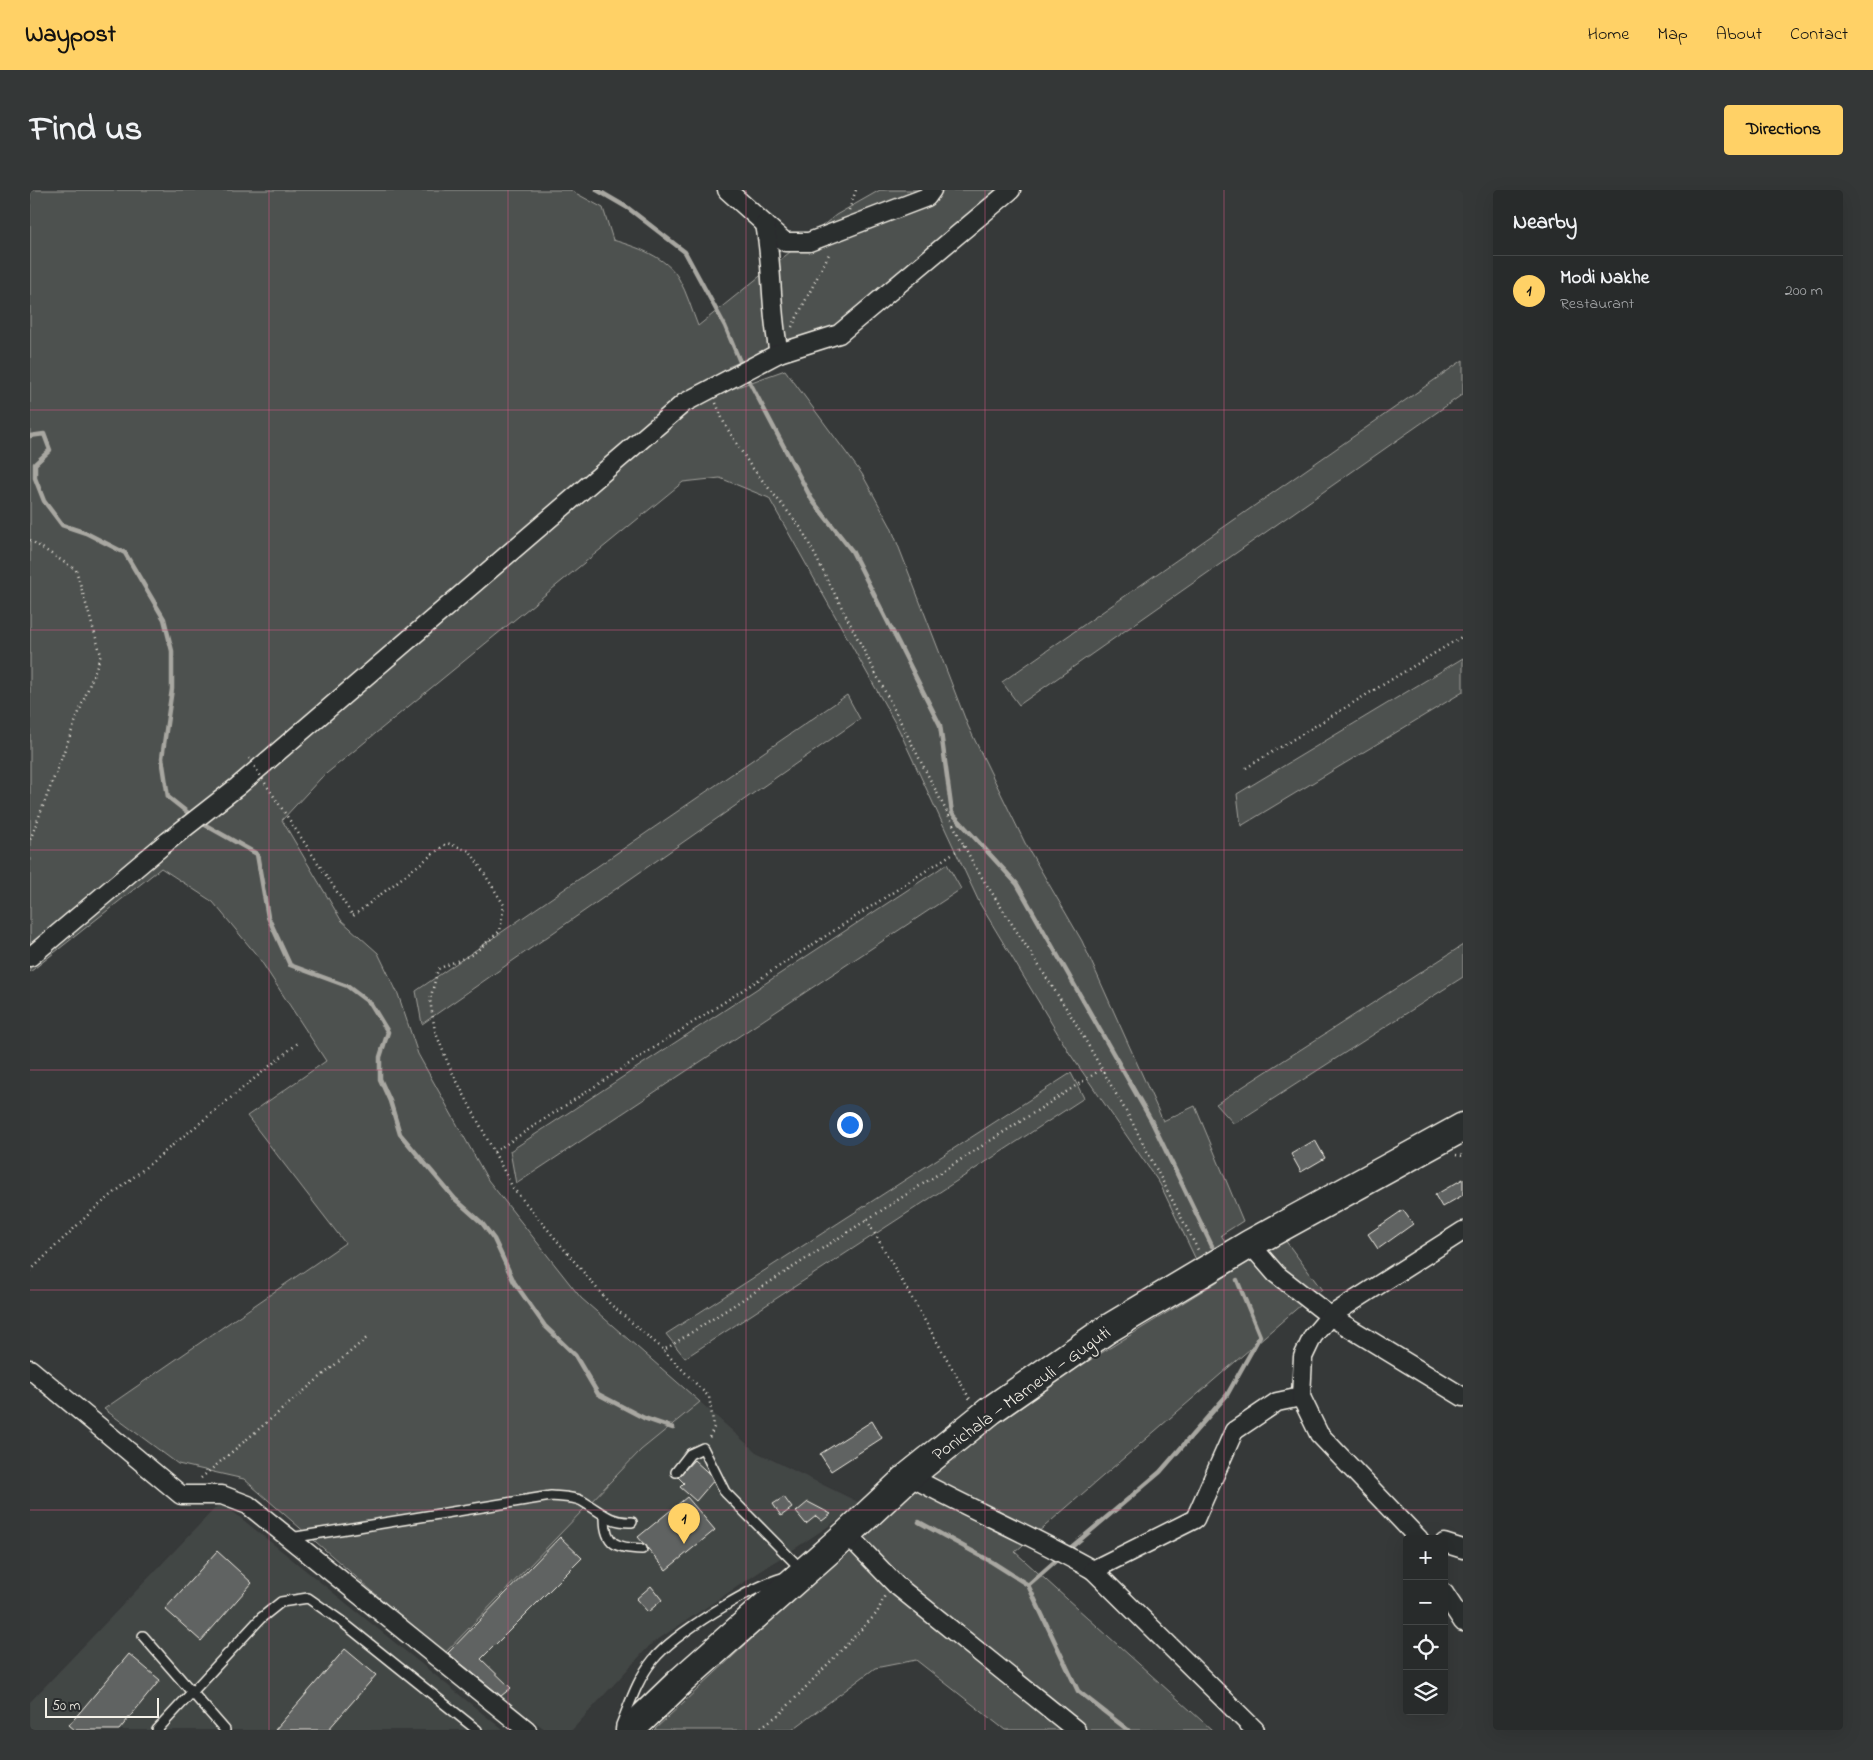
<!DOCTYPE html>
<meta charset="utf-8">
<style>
body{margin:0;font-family:"Indie Flower",sans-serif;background:#343737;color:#f1f3f6}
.controls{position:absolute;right:15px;bottom:15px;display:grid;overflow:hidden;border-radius:5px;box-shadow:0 5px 20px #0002}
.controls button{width:45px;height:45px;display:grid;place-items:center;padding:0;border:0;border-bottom:1px solid #444747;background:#282b2b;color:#f1f3f6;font:25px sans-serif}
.scale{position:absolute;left:15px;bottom:12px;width:114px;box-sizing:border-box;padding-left:5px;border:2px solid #f4f1e8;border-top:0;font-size:14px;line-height:18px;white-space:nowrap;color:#f4f1e8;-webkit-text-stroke:4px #2a2d2e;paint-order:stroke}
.you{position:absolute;left:819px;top:934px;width:18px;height:18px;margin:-12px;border:4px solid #fff;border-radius:50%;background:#1a73e8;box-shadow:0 0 0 8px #1a73e833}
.badge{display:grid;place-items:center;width:32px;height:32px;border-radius:50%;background:#ffd166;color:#111;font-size:16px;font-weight:700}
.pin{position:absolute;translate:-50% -41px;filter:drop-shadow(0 1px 2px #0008)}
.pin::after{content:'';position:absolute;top:26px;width:18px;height:15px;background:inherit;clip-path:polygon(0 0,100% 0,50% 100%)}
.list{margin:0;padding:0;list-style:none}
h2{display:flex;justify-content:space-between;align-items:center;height:65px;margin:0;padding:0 20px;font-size:21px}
h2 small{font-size:16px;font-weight:400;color:#a5a7a9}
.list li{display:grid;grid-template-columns:32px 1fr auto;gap:15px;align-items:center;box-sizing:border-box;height:70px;padding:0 20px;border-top:1px solid #444747}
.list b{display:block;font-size:19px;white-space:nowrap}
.list p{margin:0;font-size:16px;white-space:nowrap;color:#a5a7a9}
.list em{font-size:16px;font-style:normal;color:#a5a7a9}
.icon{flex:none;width:28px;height:28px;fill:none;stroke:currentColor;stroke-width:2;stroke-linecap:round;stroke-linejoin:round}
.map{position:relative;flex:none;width:1433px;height:1540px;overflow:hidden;border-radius:5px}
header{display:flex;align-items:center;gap:30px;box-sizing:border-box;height:70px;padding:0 25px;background:#ffd166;color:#111}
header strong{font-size:24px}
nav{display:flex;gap:28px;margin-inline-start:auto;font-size:18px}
.intro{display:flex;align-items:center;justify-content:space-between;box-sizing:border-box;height:120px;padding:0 30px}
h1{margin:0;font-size:35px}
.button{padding:12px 22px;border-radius:5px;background:#ffd166;color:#111;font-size:18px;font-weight:700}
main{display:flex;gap:30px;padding:0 30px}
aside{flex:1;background:#282b2b;border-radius:5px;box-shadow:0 5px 20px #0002}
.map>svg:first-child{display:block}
.built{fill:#434645}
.green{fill:#4e514f;stroke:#a1a19c}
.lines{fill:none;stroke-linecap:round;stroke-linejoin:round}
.stream{stroke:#a8a7a1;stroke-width:4.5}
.building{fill:#616362;stroke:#f4f1e8}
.lane-casing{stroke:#f4f1e8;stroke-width:12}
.street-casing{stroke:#f4f1e8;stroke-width:21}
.highway-casing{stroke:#f4f1e8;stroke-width:31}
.path{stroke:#f4f1e8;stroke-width:2.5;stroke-dasharray:1 4;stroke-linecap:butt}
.lane{stroke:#2a2d2e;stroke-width:9}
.street{stroke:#2a2d2e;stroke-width:18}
.highway{stroke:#2a2d2e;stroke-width:28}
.path-bridge{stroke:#f4f1e8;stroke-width:2.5;stroke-dasharray:1 4;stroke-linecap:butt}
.grid{fill:none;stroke:#d15985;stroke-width:1;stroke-opacity:0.55}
.labels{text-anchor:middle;stroke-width:4.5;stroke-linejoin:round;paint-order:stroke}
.street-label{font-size:18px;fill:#f4f1e8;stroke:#2a2d2e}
</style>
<header>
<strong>Waypost</strong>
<nav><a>Home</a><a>Map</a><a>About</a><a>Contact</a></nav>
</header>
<div class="intro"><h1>Find us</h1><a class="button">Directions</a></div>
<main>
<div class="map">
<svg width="1433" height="1540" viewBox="0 0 1433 1540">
<rect width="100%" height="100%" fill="#363939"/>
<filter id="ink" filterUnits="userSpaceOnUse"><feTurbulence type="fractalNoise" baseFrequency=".02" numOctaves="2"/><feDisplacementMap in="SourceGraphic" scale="10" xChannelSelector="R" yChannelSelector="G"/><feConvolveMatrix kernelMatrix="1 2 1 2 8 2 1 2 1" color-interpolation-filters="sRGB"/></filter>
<g filter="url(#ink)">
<g class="built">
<path d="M670 1212 726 1262 832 1314 621 1454 542 1540H516L414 1464 611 1260Z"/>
<path d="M191 1312 473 1540H0V1512Z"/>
</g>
<g class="green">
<path d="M0 0H540L573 18 583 50C606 57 636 66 649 89 657 103 662 121 668 136L806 25 850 0H969L800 139 770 147 698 177 703 183 702 199 755 180 832 284 861 337 938 536 995 653 1052 751 1133 931 1165 916 1213 1031 1191 1045 1199 1057 1169 1076 1130 994 1040 864 950 714 869 540 739 308 690 288 653 292 291 588 252 630 311 730 348 763 368 804 388 864 458 990 551 1108 670 1212 611 1260 414 1464 214 1289 148 1274 74 1219 315 1053 217 926 296 871 229 768 183 712 131 678 0 782Z"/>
<path d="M1433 170V204L989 515 972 492Z"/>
<path d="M1433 468V502L1211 636 1207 604Z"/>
<path d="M817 505 830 529 392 834 386 801Z"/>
<path d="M917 674 931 699 486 994 480 961Z"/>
<path d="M1433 755V787L1204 934 1186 914Z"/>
<path d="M1041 883 1054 908 655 1168 636 1144Z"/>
<path d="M1255 1050 1292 1100 1279 1108 985 1362 1182 1540H975L886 1470 845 1478 762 1540H624L902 1280 1047 1178Z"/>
</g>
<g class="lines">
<g class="stream">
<path d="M567 0 598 18 655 62 695 136 713 179"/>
<path d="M716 185 782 310 822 361 910 535 922 623 987 694 1121 930 1182 1056"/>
<path d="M0 246 14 244 20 260 5 274V288L14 311 32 335 56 343 95 363 134 429 142 461V499L132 568 138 607 162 626"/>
<path d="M170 632 227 664 238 727 260 775 317 796 341 814 358 842 350 867V889L360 911 370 944 425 1009 452 1033 464 1049 484 1092 515 1136 545 1165 568 1204 614 1228 643 1238"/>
<path d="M889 1332 962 1372 998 1395 1048 1501 1098 1540"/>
<path d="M1038 1360 1130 1282 1197 1205 1230 1146 1207 1090"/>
<path d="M998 1395 1030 1367"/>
</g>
</g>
<g class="building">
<path d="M1285 950 1295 968 1271 982 1261 964Z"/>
<path d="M1433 989V1005L1412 1017 1405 1005Z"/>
<path d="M1373 1020 1383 1034 1348 1059 1338 1044Z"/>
<path d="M842 1231 852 1248 801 1281 790 1264Z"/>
<path d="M664 1270 685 1289 666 1311 650 1297 654 1293 648 1287Z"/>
<path d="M657 1307 685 1340 636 1380 608 1347Z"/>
<path d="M754 1307 762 1318 751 1326 743 1314Z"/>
<path d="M778 1312 801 1324 792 1331 786 1326 776 1334 766 1322Z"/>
<path d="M530 1347 552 1368 451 1469 481 1498 471 1506 418 1463Z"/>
<path d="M187 1361 222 1393 171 1451 135 1419Z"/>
<path d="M621 1396 632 1410 618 1422 606 1409Z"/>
<path d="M315 1459 346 1485 298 1540H245Z"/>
<path d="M99 1464 130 1490 89 1540H45L39 1535Z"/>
</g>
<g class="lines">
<g class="lane-casing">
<g id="lane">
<path d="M646 1282 660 1264 673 1258 695 1302 772 1380"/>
<path d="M575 1328C575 1355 587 1358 612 1359"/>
<path d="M260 1348 521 1306C530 1307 544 1307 552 1311 570 1321 579 1333 602 1332"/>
<path d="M113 1446 195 1540"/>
<path d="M591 1535C600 1513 608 1488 623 1470 645 1443 719 1398 752 1388"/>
<path d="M127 1540 231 1428 251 1412 278 1408 311 1431 447 1540"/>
</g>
</g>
<g class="street-casing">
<g id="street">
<path d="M697 0 755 52H779L897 7 902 0"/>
<path d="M735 34C743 76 740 120 749 163"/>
<path d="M0 767 138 651 207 597 654 213 749 163 809 144 981 0"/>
<path d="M1220 1054 1246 1084 1300 1126 1433 1207"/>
<path d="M0 1179 151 1305H192L218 1315 497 1540"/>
<path d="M879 1286C940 1319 1003 1346 1063 1380L1165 1329 1204 1241 1247 1212 1271 1207"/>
<path d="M817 1344 866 1395 1046 1540"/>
<path d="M1389 1349 1289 1244 1271 1207 1273 1167 1283 1146 1300 1126 1433 1041"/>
<path d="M1414 1353 1433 1359"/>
<path d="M1063 1380 1225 1540"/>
<path d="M1414 1403 1433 1432"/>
</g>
</g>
<g class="highway-casing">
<path id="highway" d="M600 1540 652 1490 817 1344 879 1286 961 1220 1076 1140 1220 1054 1433 937"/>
</g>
<g class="path">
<path d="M819 20 826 0"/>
<path d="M762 137 800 62"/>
<path d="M686 213 695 235 720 275 771 338 944 675 1045 832 1102 932 1168 1060"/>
<path d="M0 350 46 380 71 465 0 650"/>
<path d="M1216 578 1433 446"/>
<path d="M235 593 323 726 417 653 440 661 474 715 470 741 443 764 408 779 400 810 405 841 420 878 483 998 580 1114 634 1160 1072 879"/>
<path d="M464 962 934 656"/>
<path d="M1426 965 1433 966"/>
<path d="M837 1030 941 1211"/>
<path d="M0 1081 62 1021 268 853"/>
<path d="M634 1161 679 1207 684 1237 679 1248"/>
<path d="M171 1288 339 1146"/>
<path d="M727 1540 751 1523 847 1423 855 1405"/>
</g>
<use href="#lane" class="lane"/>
<use href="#street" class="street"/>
<use href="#highway" class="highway"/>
<path class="path-bridge" d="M219 568 234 591"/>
</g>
</g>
<path class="grid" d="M239 0V1540M478 0V1540M716 0V1540M955 0V1540M1194 0V1540M0 220H1433M0 440H1433M0 660H1433M0 880H1433M0 1100H1433M0 1320H1433"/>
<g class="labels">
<g class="street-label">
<text transform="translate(991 1203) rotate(-36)" y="6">Ponichala — Marneuli — Guguti</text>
</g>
</g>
</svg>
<div class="controls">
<button>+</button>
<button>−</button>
<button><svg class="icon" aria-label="locate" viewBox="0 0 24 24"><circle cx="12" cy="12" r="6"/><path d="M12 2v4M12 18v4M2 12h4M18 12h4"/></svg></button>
<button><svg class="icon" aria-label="layers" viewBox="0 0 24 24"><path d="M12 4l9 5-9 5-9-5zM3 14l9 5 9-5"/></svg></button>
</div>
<div class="scale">50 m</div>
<div class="you"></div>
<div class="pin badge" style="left:654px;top:1354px">1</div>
</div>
<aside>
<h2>Nearby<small></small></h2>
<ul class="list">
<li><span class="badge">1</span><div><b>Modi Nakhe</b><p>Restaurant</p></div><em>200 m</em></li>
</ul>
</aside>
</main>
